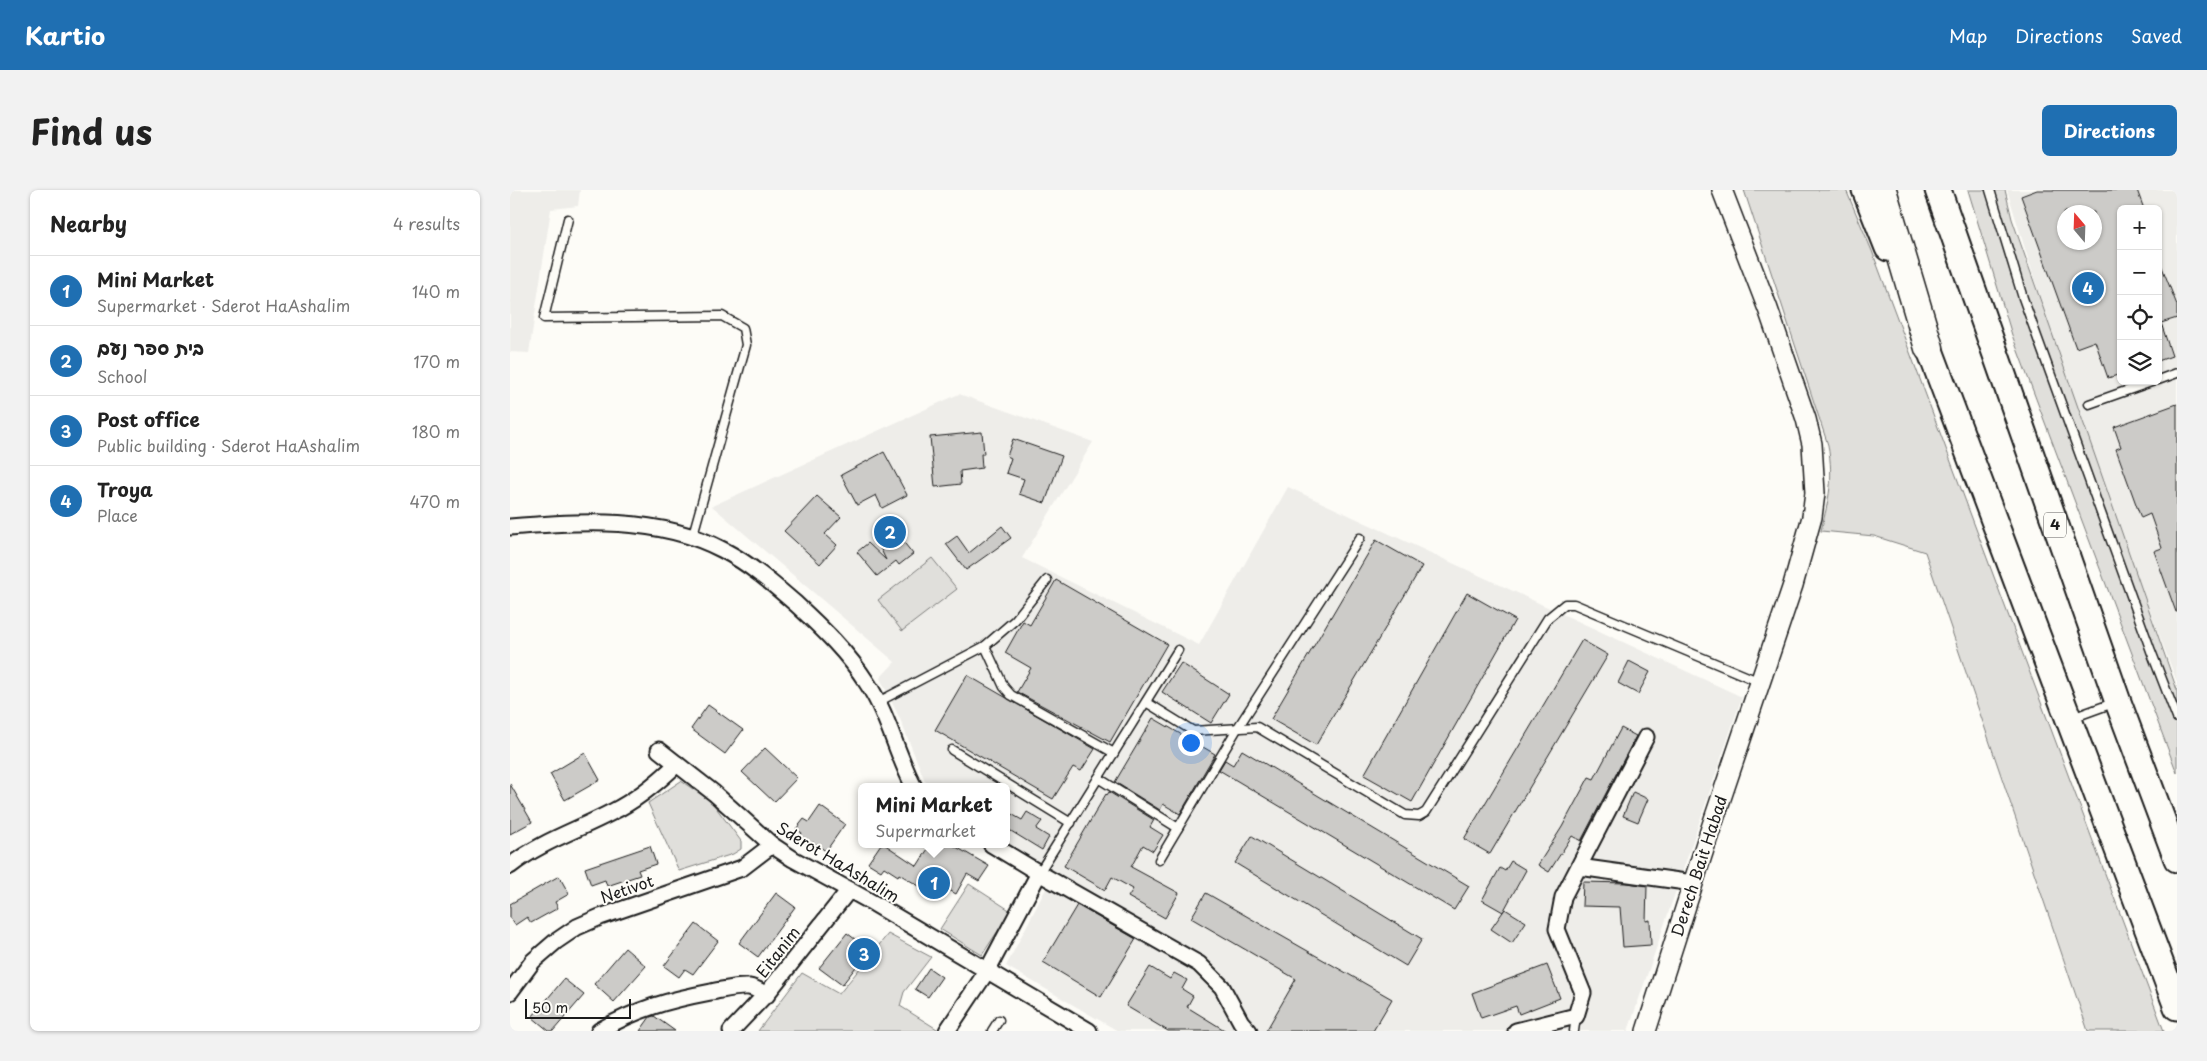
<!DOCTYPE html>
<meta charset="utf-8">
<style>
body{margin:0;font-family:"Playpen Sans","Playpen Sans Hebrew",sans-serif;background:#f2f2f2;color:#222}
.controls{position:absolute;right:15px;top:15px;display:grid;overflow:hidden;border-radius:8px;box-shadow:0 1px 4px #0004}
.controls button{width:45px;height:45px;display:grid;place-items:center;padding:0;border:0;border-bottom:1px solid #e0e0e0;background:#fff;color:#222;font:25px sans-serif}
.compass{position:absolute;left:1547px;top:15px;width:45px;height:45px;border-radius:50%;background:#fff;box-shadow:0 1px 4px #0004;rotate:341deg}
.scale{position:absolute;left:15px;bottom:12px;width:106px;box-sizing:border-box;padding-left:5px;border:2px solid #1c1c1c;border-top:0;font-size:14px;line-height:18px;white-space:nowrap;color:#1c1c1c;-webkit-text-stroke:4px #fdfcf7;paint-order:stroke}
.you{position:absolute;left:680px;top:552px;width:18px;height:18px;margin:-12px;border:4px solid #fff;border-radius:50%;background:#1a73e8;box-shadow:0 0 0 8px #1a73e833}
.badge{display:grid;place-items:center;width:32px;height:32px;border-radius:50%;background:#1f6fb2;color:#fff;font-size:16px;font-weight:700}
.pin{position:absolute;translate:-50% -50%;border:2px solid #fff;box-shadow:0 1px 5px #0006}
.popup{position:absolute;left:348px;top:593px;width:152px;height:65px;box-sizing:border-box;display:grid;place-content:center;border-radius:8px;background:#fff;filter:drop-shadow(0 1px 4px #0005);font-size:16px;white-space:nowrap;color:#767676}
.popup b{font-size:19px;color:#222}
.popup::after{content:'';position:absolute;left:50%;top:100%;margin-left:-10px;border:10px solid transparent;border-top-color:#fff}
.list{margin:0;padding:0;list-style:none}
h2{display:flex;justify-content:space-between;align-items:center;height:65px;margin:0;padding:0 20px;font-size:21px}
h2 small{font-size:16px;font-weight:400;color:#767676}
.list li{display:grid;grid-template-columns:32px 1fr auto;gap:15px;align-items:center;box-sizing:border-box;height:70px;padding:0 20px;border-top:1px solid #e0e0e0}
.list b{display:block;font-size:19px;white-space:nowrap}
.list p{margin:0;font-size:16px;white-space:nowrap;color:#767676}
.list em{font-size:16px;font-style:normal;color:#767676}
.icon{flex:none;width:28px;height:28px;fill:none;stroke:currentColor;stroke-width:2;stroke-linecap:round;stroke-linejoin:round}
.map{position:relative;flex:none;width:1667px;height:841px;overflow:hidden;border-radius:8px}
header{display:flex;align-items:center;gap:30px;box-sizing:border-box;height:70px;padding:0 25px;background:#1f6fb2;color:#fff}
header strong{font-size:24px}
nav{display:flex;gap:28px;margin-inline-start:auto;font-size:18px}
.intro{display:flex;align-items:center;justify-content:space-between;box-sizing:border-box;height:120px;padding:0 30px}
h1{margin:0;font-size:35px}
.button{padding:12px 22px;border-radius:8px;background:#1f6fb2;color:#fff;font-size:18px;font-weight:700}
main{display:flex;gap:30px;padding:0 30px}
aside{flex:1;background:#fff;border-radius:8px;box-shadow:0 1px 4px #0004}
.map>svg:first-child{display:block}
.built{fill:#eeede9;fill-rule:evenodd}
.green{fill:#e0dfdb;stroke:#7e7e7c}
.building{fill:#cccbc8;stroke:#1c1c1c;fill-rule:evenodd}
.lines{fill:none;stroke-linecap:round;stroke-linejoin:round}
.service-casing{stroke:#1c1c1c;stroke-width:11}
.minor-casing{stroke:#1c1c1c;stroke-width:19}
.tertiary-casing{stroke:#1c1c1c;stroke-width:22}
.trunk-casing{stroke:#1c1c1c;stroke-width:29}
.motorway-casing{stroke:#1c1c1c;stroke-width:31}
.service{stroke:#fdfcf7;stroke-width:8}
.minor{stroke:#fdfcf7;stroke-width:15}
.tertiary{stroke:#fdfcf7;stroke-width:19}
.trunk{stroke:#fdfcf7;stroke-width:25}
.motorway{stroke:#fdfcf7;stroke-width:28}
.labels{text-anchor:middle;stroke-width:4;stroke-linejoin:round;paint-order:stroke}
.shield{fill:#fdfcf7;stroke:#605f5e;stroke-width:1}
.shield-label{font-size:15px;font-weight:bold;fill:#1c1c1c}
.street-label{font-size:16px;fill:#1c1c1c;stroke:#fdfcf7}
</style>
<header>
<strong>Kartio</strong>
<nav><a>Map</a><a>Directions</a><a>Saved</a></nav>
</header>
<div class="intro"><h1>Find us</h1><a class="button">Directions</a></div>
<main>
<aside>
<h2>Nearby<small>4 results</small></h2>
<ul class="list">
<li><span class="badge">1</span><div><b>Mini Market</b><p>Supermarket · Sderot HaAshalim</p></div><em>140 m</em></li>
<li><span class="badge">2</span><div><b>בית ספר נעם</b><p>School</p></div><em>170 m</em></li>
<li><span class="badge">3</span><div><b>Post office</b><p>Public building · Sderot HaAshalim</p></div><em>180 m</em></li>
<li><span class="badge">4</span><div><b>Troya</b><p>Place</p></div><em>470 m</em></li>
</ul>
</aside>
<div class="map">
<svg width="1667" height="841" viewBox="0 0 1667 841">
<rect width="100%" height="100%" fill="#fdfcf7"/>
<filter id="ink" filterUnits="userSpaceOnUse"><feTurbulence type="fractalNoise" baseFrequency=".02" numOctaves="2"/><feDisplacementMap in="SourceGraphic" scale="10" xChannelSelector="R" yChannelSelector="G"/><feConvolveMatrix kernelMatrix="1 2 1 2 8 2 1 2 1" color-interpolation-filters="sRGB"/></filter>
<g filter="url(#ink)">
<g class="built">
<path d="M0 0H70L68 16 41 19 19 163 0 162Z"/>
<path d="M1497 0H1667V492L1567 228ZM1611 19H1648V191H1611ZM1554 22H1584V52H1554Z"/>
<path d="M449 204 583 252 512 368 689 455 778 297 1232 507 1118 841H608L496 776 544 683 497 652 496 597H420L415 591 390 529 370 488 385 472 202 316Z"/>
</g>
<g class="green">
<path d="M1234 0H1336L1362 61 1654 841H1578L1415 362 1364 346 1311 341C1319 307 1324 291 1318 255Z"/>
<path d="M1458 0H1495L1502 29 1667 500V583L1502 145Z"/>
<path d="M422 368 447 399 392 441 368 410Z"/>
<path d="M171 591 201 611 231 651V659L223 664 169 681 138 613Z"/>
<path d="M459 694 501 721 472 765 430 739Z"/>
<path d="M378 744 421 767 394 802 390 816 427 839 426 841H248L292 783 329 804Z"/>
</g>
<g class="building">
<path d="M1527 0H1627L1634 19H1611V184L1598 188 1585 151 1566 158 1511 6ZM1554 22H1584V52H1554Z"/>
<path d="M1648 67 1667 115V128L1651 133 1662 166 1648 171Z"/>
<path d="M1667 214V422H1666L1644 361 1652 358 1640 324 1631 328 1606 259 1611 257 1604 237Z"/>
<path d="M472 242 474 264H471L472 278 450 281 451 294 425 297 420 247Z"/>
<path d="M503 249 552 266 535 313 509 304 514 289 496 283 501 268 497 266Z"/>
<path d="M374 262 397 305 372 318 366 305 347 315 331 285Z"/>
<path d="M307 306 331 327 315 344 327 355 310 374 274 341Z"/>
<path d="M380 335 403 364 389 375 386 371 367 386 347 362 358 353 376 370 365 347Z"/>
<path d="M492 336 501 348 456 380 436 354 447 346 459 363Z"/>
<path d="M866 350 912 376 806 555 761 529Z"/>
<path d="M546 390 657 454 600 552 507 502 521 478 495 463 513 431 520 435Z"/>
<path d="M957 403 1005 430 902 612 854 585Z"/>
<path d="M1072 450 1098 465 980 664 954 649Z"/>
<path d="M1119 471 1140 482 1128 504 1108 493Z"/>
<path d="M671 473 719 504 701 533 652 502Z"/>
<path d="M457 485 585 559 571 581 563 577 543 609 425 540Z"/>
<path d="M198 515 233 540 215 564 181 539Z"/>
<path d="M643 528 705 564 670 624 653 614 650 620 605 592Z"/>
<path d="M1111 538 1126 546 1071 651 1062 646 1039 682 1028 675 1052 637 1079 587 1084 589Z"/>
<path d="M255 558 287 588 264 612 232 582Z"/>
<path d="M732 560 959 696 944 720 709 580 715 570 723 575Z"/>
<path d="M75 563 90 590 55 610 40 584Z"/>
<path d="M0 594 22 632 0 644Z"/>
<path d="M599 602 644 630 640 637 653 645 643 661 633 655 621 677 669 703 655 728 618 707 623 699 602 687 595 700 554 676 596 604 597 605Z"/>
<path d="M1123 602 1138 609 1128 632 1113 626Z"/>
<path d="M310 616 335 634 316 661 302 652 300 655 289 648 292 643 286 639 294 629 299 632Z"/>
<path d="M496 621 512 630 517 622 532 631 526 639 539 647 532 660 496 638Z"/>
<path d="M742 646 912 749 896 776 725 673Z"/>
<path d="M371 654H374L407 676 421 654H441L479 676 469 691 457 684 446 704 430 695 424 705 389 684 388 686 374 677 371 681 358 673Z"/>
<path d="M140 656 146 674 128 680 130 685 97 696 95 690 81 695 75 678Z"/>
<path d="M1001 671 1016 680 993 722 972 710 990 678 995 681Z"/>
<path d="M49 686 59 704 45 712 48 718 21 733 17 727 5 735 0 727V714Z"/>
<path d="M1073 692 1118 693 1137 696 1136 731 1140 730 1141 755 1113 757 1110 717 1072 716Z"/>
<path d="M266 703 285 717 248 767 229 753Z"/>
<path d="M696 703 882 809 863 841H756L786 789 681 728Z"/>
<path d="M567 715 626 749 591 807 533 772Z"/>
<path d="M995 719 1016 732 1002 753 981 739Z"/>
<path d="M186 734 208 751 183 784 175 779 169 787 154 776Z"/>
<path d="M337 743 359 760 332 795 309 778Z"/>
<path d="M115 758 136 776 104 812 84 794Z"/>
<path d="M1037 775 1050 808 1009 824 1006 816 971 828 962 803Z"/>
<path d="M640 777 660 789 664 783 677 790 672 799 683 806 677 817 716 841H658L616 816Z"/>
<path d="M419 778 432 787 418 807 405 799Z"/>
<path d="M54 789 74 805 43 841H39L22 827Z"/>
<path d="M144 826 165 841H130L140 827Z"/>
</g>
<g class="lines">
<g class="service-casing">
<g id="service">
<path d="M1480 0 1513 108 1641 461 1667 528"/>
<path d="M58 29 34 128 212 126 233 138 236 155 182 348"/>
<path d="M1648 190 1667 183"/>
<path d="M1579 214 1644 191"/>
<path d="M475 456 494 497 501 505 604 563"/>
<path d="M368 512 475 456 505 430 537 390"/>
<path d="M636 512 683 541 747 537 895 625 909 626 916 622 1038 428 1055 414H1064L1250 492"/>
<path d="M1562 528 1606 512"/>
<path d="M442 560 561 633"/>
<path d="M588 588 668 638"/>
<path d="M649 670 727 539 850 348"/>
<path d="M529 683 668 460"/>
<path d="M482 841 489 830"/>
<path d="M1064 841 1066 826"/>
</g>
</g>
<g class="minor-casing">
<g id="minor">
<path d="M0 337C70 331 149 326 213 360 240 374 263 394 286 414 312 438 338 463 357 493 378 524 386 563 404 597"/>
<path d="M149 560 204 603 262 655 283 669 363 713 579 841"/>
<path d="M481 654 529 683 689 774 712 797 731 832 739 841"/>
<path d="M0 676C30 652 68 640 102 622 127 610 147 593 167 574"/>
<path d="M1069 677 1183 693"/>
<path d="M0 802 23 771 45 752 67 737 90 727 232 678 262 655"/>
<path d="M89 841C126 819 159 810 201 802 213 800 227 796 239 797 246 798 251 802 257 805"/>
<path d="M221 841 259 801 339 700"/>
<path d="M437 841 477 781 529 683"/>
<path d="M1006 841 1066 826 1073 803 1047 739 1053 707 1136 547"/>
</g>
</g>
<g class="tertiary-casing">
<path id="tertiary" d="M1136 841 1196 653 1283 395 1302 327 1305 303 1302 254 1296 229 1258 119 1212 0"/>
</g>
<g class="trunk-casing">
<g id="trunk">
<path d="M1355 0 1378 58"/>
<path d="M1428 0 1608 512 1667 669"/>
<path d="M1412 139 1667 817"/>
</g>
</g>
<g class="motorway-casing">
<path id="motorway" d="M1372 0 1419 158"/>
</g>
<use href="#service" class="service"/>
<use href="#minor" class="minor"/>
<use href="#tertiary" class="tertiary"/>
<use href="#trunk" class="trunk"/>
<use href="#motorway" class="motorway"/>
</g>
</g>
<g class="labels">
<rect class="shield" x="1534" y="322.5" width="22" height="25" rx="4"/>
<g class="shield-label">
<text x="1545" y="340">4</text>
</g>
<g class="street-label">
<text transform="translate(328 672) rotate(31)" y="6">Sderot HaAshalim</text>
<text transform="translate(1189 676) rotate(-72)" y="6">Derech Bait Habad</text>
<text transform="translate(117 699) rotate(-19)" y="6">Netivot</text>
<text transform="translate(268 762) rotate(-52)" y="6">Eitanim</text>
</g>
</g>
</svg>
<div class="controls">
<button>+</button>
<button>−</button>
<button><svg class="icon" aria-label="locate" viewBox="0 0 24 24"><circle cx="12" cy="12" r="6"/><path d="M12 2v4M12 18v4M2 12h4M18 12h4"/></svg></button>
<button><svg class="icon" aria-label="layers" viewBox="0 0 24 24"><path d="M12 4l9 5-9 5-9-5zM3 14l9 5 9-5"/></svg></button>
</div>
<svg class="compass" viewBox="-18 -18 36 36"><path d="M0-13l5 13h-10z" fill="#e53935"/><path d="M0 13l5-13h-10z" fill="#767676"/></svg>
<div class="scale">50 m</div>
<div class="you"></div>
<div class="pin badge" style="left:424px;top:693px">1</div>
<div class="popup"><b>Mini Market</b>Supermarket</div>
<div class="pin badge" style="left:380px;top:342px">2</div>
<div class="pin badge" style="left:354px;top:764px">3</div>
<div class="pin badge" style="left:1578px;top:98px">4</div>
</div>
</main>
